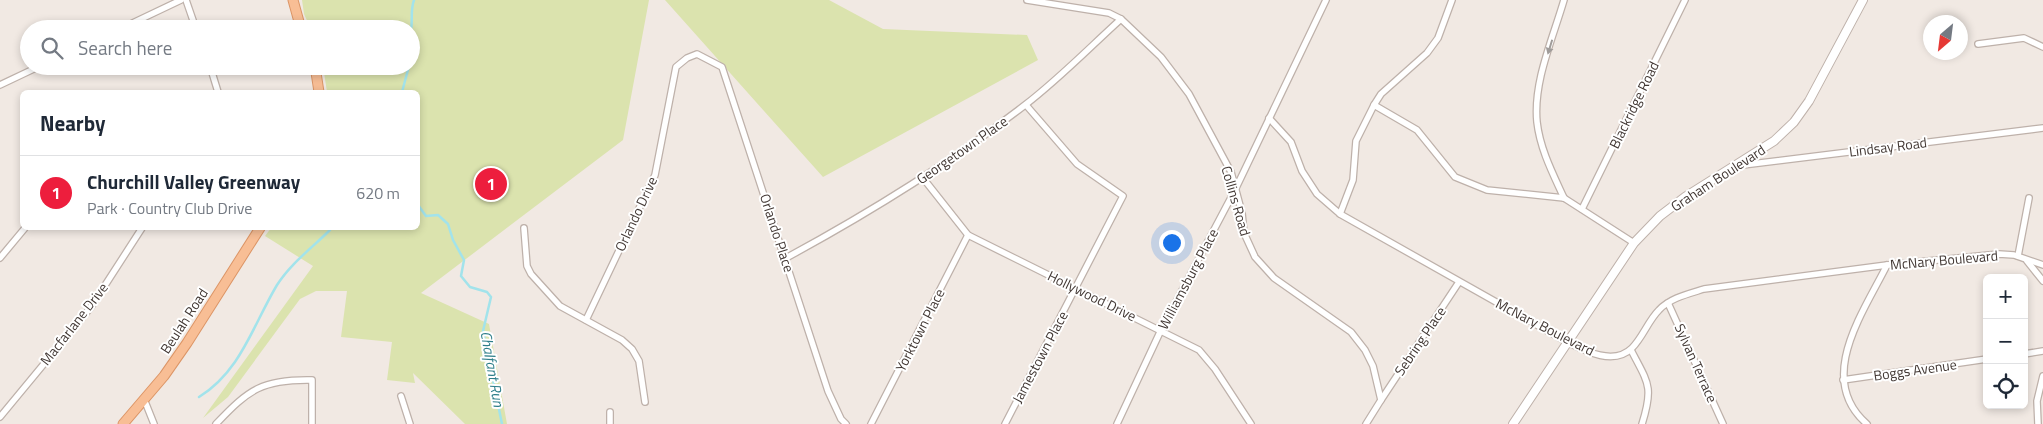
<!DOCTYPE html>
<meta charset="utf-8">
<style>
body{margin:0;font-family:"Titillium Web",sans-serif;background:#f2f2f3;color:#1f2937}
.controls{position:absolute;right:15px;bottom:15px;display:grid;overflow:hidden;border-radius:8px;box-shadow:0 2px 8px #0003}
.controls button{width:45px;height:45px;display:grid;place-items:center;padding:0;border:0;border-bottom:1px solid #e0e1e3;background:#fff;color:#1f2937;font:25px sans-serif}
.compass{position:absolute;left:1923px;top:15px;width:45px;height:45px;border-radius:50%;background:#fff;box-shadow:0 2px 8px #0003;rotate:208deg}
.you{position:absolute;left:1171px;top:242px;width:18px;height:18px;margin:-12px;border:4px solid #fff;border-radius:50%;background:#1a73e8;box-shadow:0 0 0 8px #1a73e833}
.badge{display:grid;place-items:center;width:32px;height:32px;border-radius:50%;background:#ed1e3d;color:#fff;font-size:16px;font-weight:700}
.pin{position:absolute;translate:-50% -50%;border:2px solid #fff;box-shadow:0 1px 5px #0006}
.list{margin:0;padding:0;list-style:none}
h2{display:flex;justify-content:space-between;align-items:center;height:65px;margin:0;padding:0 20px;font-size:21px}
h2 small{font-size:16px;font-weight:400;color:#747a83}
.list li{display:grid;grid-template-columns:32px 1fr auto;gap:15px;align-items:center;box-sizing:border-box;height:75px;padding:0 20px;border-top:1px solid #e0e1e3}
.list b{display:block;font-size:19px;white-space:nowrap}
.list p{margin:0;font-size:16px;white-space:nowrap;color:#747a83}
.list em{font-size:16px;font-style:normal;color:#747a83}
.icon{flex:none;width:28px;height:28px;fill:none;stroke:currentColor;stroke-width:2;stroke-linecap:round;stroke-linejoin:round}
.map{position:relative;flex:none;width:2043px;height:424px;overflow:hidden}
.search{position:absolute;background:#fff;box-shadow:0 2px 8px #0003;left:20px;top:20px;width:400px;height:55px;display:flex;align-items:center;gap:12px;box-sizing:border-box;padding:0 18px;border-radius:28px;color:#747a83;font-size:19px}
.panel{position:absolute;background:#fff;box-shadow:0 2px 8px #0003;left:20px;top:90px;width:400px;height:140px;border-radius:8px}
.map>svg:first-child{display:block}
.green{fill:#dbe3ae}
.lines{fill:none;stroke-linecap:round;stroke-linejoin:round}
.stream{stroke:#a2e3eb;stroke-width:2.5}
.minor-casing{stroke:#beb1aa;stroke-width:8}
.tertiary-casing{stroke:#beb1aa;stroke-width:10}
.primary-casing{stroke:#dc9566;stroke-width:11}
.minor{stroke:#fff;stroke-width:5.5}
.tertiary{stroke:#fff;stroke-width:8}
.primary{stroke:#f8be95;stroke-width:9}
.oneway{fill:#a09c9a}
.labels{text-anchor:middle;stroke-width:4;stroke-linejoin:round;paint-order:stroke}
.street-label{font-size:14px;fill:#423834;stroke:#fff}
.water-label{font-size:15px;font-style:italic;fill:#2d7e89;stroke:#fff}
</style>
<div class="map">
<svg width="2043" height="424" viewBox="0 0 2043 424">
<rect width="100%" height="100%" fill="#f1e9e3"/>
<g class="green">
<path d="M302 0H649L623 140 421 293 489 324 507 424H465L413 373 415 383 387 380 392 342 341 337 347 291H316L300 299 228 397 203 418 313 266 265 236 271 228H418V92H327L323 66H411V29H311L304 14Z"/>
<path d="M665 0H829L883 29 1027 35 1038 60 823 177Z"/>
</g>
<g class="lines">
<g class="stream">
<path d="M411 30C413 19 410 11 414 0"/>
<path d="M402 92 409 66"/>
<path d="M418 205 426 216 438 215 448 224 453 240 464 260 461 276 470 287 487 292 491 297 483 331 502 424"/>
<path d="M199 397C241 371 253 325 277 285 291 263 312 248 330 230"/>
</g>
<g class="minor-casing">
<g id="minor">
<path d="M186 0 196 29"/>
<path d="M1027 0 1109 13 1121 19 1161 57 1189 94 1231 172 1242 213 1244 233 1255 257 1274 278 1351 332 1365 350 1373 366 1381 400 1366 424"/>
<path d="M120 29 181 0"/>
<path d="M1978 44 2024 38 2043 47"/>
<path d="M210 66 218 92"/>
<path d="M0 85 40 66"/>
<path d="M1374 105 1417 130 1455 177 1487 190 1564 198 1634 243"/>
<path d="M1269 118 1291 142 1302 171 1317 194 1340 214 1567 342C1585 351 1614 366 1632 348 1643 337 1648 321 1659 310 1670 298 1688 294 1704 289L1887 265 1999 254 2014 255 2043 265"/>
<path d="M1735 166 2043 128"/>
<path d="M923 178 968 235 1199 350 1215 369 1251 424"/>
<path d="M1564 198C1553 174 1540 149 1537 122 1533 82 1553 38 1564 0"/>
<path d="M1582 209 1685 0"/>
<path d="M1340 214 1353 180 1356 141 1374 105 1381 94 1427 53 1438 38 1452 0"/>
<path d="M524 228 527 266 531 274 560 306 622 340 632 349 639 361 645 402"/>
<path d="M2018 256 2029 198"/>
<path d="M0 258 25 228"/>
<path d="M786 258C869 213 950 163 1025 105 1059 79 1089 48 1121 19"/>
<path d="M2027 261 2043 281"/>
<path d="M1668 303 1723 424"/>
<path d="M586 320 655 175 676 67 687 58 697 54 722 67 828 391 841 419 846 424"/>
<path d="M1631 350C1648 383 1654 386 1642 424"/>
<path d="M2024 354 2043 351"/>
<path d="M1843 380 1987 359"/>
<path d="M401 396 410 424"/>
<path d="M144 399 154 424"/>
<path d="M1381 400 1459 282"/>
<path d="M610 412V424"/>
<path d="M0 417 91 307 142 228"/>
<path d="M216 424C249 389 263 379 312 380V424"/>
<path d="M871 424 968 235"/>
<path d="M1005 424 1123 196 1077 164 1026 105"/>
<path d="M1117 424 1161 330 1235 190 1326 0"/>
<path d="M1867 424C1815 379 1863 313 1887 265"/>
<path d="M2038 424 2037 401 2043 376"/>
</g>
</g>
<g class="tertiary-casing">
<path id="tertiary" d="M1513 424 1634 243 1660 216 1685 197 1774 141 1794 122 1809 101 1863 0"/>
</g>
<g class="primary-casing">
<g id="primary">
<path d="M293 0 301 29"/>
<path d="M315 66 319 92"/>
<path d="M123 424 164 376 187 343 260 228"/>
</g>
</g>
<use href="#minor" class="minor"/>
<use href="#tertiary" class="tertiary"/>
<use href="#primary" class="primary"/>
</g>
<defs><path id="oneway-solid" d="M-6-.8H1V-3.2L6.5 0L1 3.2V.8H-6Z" transform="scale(1.25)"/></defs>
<use class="oneway" href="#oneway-solid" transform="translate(1550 47) rotate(107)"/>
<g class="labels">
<g class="street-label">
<text transform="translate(1634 105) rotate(-64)" y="5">Blackridge Road</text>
<text transform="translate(1888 147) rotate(-7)" y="5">Lindsay Road</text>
<text transform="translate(962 150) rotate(-35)" y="5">Georgetown Place</text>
<text transform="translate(1718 178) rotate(-33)" y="5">Graham Boulevard</text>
<text transform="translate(1236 201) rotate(74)" y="5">Collins Road</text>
<text transform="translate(636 214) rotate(-65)" y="5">Orlando Drive</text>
<text transform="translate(777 233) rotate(72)" y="5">Orlando Place</text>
<text transform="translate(1944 260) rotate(-5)" y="5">McNary Boulevard</text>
<text transform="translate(1188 279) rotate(-62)" y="5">Williamsburg Place</text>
<text transform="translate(1092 296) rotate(26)" y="5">Hollywood Drive</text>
<text transform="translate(184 321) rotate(-57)" y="5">Beulah Road</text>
<text transform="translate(74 324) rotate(-52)" y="5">Macfarlane Drive</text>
<text transform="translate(1545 327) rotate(27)" y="5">McNary Boulevard</text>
<text transform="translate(920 330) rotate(-63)" y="5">Yorktown Place</text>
<text transform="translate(1420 341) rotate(-56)" y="5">Sebring Place</text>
<text transform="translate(1040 357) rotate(-62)" y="5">Jamestown Place</text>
<text transform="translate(1696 363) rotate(66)" y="5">Sylvan Terrace</text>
<text transform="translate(1915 370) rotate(-8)" y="5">Boggs Avenue</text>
</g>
<g class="water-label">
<text transform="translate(492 369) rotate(80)" y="5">Chalfant Run</text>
</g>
</g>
</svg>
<div class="controls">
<button>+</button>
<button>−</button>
<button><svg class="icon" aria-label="locate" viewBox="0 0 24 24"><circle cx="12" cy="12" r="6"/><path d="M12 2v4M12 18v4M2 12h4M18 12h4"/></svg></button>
</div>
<svg class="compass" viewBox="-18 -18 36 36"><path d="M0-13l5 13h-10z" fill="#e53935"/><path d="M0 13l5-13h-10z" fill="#747a83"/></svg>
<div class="you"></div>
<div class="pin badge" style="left:491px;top:184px">1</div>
<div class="search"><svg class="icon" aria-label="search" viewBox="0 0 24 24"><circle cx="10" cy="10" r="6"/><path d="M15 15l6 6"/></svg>Search here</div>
<section class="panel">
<h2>Nearby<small></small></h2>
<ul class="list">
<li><span class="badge">1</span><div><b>Churchill Valley Greenway</b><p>Park · Country Club Drive</p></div><em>620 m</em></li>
</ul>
</section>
</div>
